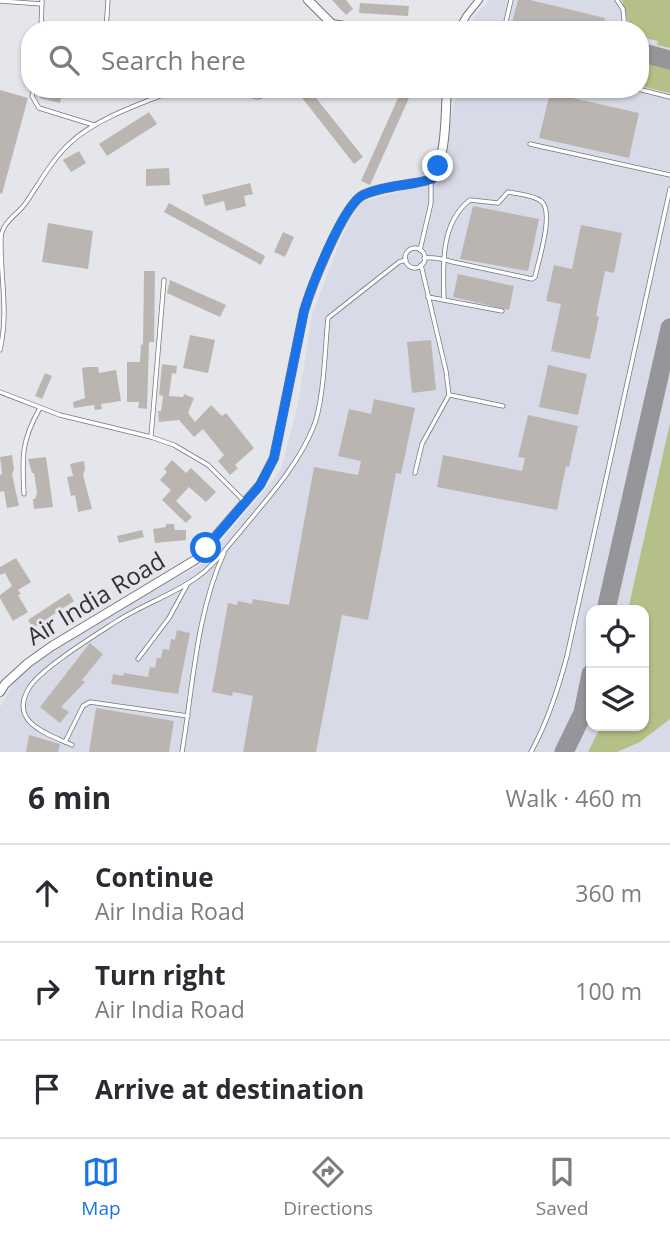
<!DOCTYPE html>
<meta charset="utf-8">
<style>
body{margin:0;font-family:"Open Sans",sans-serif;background:#f2f2f3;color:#2b2b33}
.controls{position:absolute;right:21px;bottom:21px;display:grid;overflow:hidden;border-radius:14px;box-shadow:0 2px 5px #0004}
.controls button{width:63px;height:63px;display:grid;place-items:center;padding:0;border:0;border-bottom:2px solid #e1e1e2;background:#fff;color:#2b2b33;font:35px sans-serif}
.stop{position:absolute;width:21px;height:21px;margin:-16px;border:5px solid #1a73e8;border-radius:50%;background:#fff}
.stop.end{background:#1a73e8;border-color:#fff;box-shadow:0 2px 7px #0008}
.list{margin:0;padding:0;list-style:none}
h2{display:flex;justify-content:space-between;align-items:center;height:91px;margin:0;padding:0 28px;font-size:30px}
h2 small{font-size:23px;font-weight:400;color:#7c7c81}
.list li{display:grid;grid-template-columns:46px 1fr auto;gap:21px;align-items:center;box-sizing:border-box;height:98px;padding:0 28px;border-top:2px solid #e1e1e2}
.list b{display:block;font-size:26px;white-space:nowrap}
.list p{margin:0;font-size:23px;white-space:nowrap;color:#7c7c81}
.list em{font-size:23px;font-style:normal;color:#7c7c81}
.icon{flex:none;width:38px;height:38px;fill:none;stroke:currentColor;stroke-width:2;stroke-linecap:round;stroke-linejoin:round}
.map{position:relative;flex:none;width:670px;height:752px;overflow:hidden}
.search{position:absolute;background:#fff;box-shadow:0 2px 5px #0004;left:21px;right:21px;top:21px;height:77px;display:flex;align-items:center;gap:18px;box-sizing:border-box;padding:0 24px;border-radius:28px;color:#7c7c81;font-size:26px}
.sheet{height:385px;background:#fff}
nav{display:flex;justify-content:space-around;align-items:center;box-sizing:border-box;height:98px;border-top:2px solid #e1e1e2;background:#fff;font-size:19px;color:#7c7c81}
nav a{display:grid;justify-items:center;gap:4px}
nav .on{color:#1a73e8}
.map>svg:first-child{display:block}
.built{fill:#d8dbe7;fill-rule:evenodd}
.green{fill:#b5c088}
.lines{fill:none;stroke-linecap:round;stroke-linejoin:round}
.taxiway{stroke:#96969a;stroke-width:19}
.building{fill:#bab5b1}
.service-casing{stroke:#75767b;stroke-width:5}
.minor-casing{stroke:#75767b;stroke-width:8}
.tertiary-casing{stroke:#75767b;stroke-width:10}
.service{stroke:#fff;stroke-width:3.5}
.minor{stroke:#fff;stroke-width:6}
.tertiary{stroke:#fff;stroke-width:8}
.route{stroke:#1a73e8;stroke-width:9}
.labels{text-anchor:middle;stroke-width:6;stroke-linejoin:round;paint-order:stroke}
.street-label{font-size:24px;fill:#323234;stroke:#e5e6ec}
</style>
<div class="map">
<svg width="670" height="752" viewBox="0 0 670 752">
<rect width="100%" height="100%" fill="#e5e6ec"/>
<path class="built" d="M490 0H670V752H0V707L17 677 48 652 127 605 202 564 273 480 281 469 298 404 312 315 341 238 360 202 439 181 457 89H640V30H470L473 17ZM591 610H644V726H591Z"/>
<g class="green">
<path d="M622 0H670V48L657 45 658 41 640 37V30H630Z"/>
<path d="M640 57 670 64V93L640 86Z"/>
<path d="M670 423V719L640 742 617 752H588L601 726H644V610H628Z"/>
</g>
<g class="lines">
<g class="taxiway">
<path d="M640 52 670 60"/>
<path d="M606 610 670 328"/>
<path d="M564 752 583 713 591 674"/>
</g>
</g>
<g class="building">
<path d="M332 0H346L353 9 346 15Z"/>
<path d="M518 0H530L605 18 604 24 600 25 599 30H510Z"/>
<path d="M360 3 409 6 408 16 359 13Z"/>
<path d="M42 89H63L60 103 40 98Z"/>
<path d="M306 89H309L363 157 354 164 299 94Z"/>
<path d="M402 89H413L370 185 361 181Z"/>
<path d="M0 90 28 98 2 194 0 193Z"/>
<path d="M550 93 639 113 629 158 539 138Z"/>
<path d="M149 112 157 124 107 156 99 144Z"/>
<path d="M79 151 86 163 71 172 63 160Z"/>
<path d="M169 168 170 185 146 186V169Z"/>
<path d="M250 183 253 194 244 196 246 206 226 211 224 201 205 206 202 195Z"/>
<path d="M169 203 265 256 261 265 164 212Z"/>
<path d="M473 206 539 219 528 271 460 259Z"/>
<path d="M48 223 93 231 88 269 42 262Z"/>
<path d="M581 225 622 233 614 273 605 271 596 316 599 317 590 359 551 351 561 304 546 301 554 265 572 269Z"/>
<path d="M283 232 294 237 285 257 274 252Z"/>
<path d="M144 271H155L154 342H149L147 409 138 408 139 402H127V362H140L141 344 143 345Z"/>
<path d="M458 274 514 286 509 310 453 297Z"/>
<path d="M170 280 226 305 220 317 167 293Z"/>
<path d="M190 335 215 340 208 373 183 368Z"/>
<path d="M431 340 436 390 412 393 407 342Z"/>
<path d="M162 364 177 366 176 374 172 373 169 396 183 397 184 394 194 398 188 413 195 422 211 405 222 416 226 413 254 448 235 465 238 468 230 475 218 461 224 455 203 429 194 437 179 420 159 422 158 411H161L163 396 159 395Z"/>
<path d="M548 365 587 374 578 415 539 407Z"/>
<path d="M88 367H98L99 373 116 370 121 401 101 404 102 409 95 410 94 405 74 408 73 402 85 398 82 368Z"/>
<path d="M45 373 52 376 42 399 35 396Z"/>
<path d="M374 399 415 408 401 474 396 473 368 620 342 615 316 752H243L253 696 233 692 232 696 212 692 228 603 237 605 238 601 252 604 253 599 289 605 314 467 358 475 361 461 338 456 349 409 371 414Z"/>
<path d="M528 415 578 426 569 467 566 466 557 510 437 487 443 455 522 471 525 458 518 457Z"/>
<path d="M12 455 14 469 12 474 19 506 7 508 4 491 0 492V475L2 474 0 457Z"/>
<path d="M46 457 53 507 34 509 33 499H35L37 493 34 473H32L28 459Z"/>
<path d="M172 460 186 473 191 468 216 492 206 502 189 487 176 501 192 517 186 523 162 500 171 490 160 480 167 472 164 469Z"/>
<path d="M84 461 85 470 83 475 92 509 78 512 75 495 71 496 67 477 73 476 70 464Z"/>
<path d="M166 524H174L175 530H186V540L155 543 153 529 166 527Z"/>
<path d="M142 530 144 537 119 543 117 536Z"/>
<path d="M16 558 31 582 18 590 21 594 18 595 28 612 13 621 0 598V595L12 586 5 573 0 575V567Z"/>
<path d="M69 593 74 601 33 628 28 620Z"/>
<path d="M177 630 190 633 178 694 111 684 113 674 123 676 124 673 148 677 150 667 155 668 157 658H161L163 649 169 650 171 639 175 640Z"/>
<path d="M90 643 103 654 82 680 85 682 61 707 69 712 60 723 40 707Z"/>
<path d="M96 708 174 721 169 752H89Z"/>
<path d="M29 735 60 744 58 752H26Z"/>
</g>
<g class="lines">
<g class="service-casing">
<g id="service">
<path d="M617 0 623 9 625 30"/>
<path d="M0 1 42 4"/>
<path d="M603 28 610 30"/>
<path d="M41 30 42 0"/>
<path d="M106 30 108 0"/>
<path d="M504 30 511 0"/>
<path d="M34 89 32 96 39 108 94 125"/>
<path d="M230 89 257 97 287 89"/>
<path d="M638 89 670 97"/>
<path d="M530 144 670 175"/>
<circle cx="415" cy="258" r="10"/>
<path d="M420 250 431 203V181"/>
<path d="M424 258C435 257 443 259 453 262L532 279 535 277C538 262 555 211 541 201 533 195 518 194 508 192L498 203 470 200C440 223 443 266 444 300"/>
<path d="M428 297 502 311"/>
<path d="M0 350C9 312 0 276 1 238 2 222 16 216 25 204 39 184 51 161 69 144 96 118 143 103 178 89"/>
<path d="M0 392 60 415 151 437 174 445 208 465 245 502"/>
<path d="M450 395 503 406"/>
<path d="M151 437 164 280"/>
<path d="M415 473 422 444 449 395 446 371 421 265"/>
<path d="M24 494C22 457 21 441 40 408"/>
<path d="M138 659 169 618 187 585"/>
<path d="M65 742 83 706 90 702 188 716"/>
<path d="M72 745C48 734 8 723 29 688 40 669 97 634 117 621 142 605 172 595 196 578 214 566 226 548 240 532 266 500 297 467 313 428 324 403 325 347 328 318L399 262 406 260"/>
<path d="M182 752C193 687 196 614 224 553"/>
<path d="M531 752C548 721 558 690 567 656L670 189"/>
</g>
</g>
<g class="minor-casing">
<path id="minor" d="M458 30 467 15 479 0"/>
</g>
<g class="tertiary-casing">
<g id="tertiary">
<path d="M308 0 332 24 369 30"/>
<path d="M0 692 5 684 28 663 52 646 195 560 260 485 274 458 304 311C311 288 343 205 363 195 384 185 410 186 432 179 447 155 445 117 447 89"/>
</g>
</g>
<use href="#service" class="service"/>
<use href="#minor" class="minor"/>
<use href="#tertiary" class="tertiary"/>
</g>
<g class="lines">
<path class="route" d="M206 548 260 485 274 458 304 311C311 287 343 205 363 195 384 185 410 186 432 179L438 166"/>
</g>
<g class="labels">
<g class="street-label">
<text transform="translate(96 599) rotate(-31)" y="8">Air India Road</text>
</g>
</g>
</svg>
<div class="controls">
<button><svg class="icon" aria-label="locate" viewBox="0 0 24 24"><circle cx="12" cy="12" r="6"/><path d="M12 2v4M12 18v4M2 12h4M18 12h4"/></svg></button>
<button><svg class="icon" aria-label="layers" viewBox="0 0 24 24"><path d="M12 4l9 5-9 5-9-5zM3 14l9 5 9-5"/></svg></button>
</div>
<div class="stop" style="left:206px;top:548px"></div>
<div class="stop end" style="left:438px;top:166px"></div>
<div class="search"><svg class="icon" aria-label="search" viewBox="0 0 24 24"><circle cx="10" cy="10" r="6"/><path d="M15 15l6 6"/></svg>Search here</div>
</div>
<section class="sheet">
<h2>6 min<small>Walk · 460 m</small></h2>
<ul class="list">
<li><svg class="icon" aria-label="ahead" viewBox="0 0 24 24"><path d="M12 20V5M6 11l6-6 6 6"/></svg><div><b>Continue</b><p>Air India Road</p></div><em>360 m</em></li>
<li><svg class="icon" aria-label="right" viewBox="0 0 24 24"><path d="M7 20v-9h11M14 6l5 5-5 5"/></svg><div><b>Turn right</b><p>Air India Road</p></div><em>100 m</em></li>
<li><svg class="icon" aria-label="arrive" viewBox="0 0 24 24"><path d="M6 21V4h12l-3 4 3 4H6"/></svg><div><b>Arrive at destination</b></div></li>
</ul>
</section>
<nav>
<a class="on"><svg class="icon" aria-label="map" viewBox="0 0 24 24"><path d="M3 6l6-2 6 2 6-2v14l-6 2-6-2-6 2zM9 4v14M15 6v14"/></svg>Map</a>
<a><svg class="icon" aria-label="directions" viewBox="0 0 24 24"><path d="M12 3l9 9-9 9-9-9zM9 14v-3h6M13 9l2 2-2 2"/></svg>Directions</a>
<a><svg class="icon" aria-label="saved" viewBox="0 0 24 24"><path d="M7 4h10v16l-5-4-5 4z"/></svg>Saved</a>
</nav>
